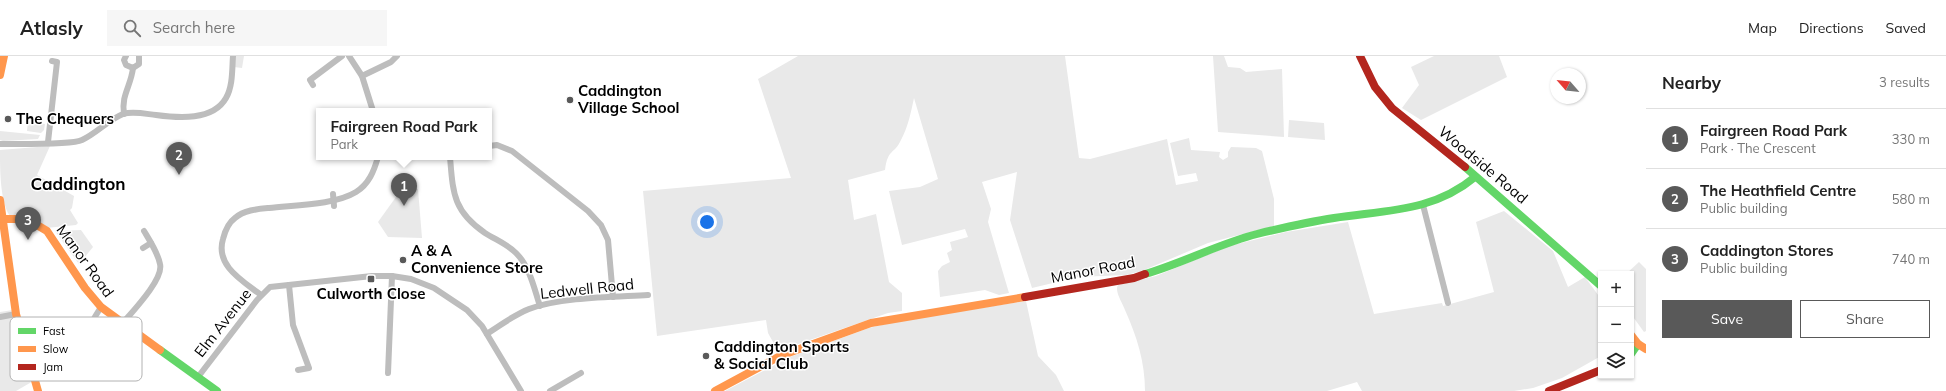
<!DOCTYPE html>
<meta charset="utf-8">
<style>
body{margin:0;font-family:Mulish,sans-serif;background:#f6f6f6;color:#222}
.controls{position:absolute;right:12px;bottom:12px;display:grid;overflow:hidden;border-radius:0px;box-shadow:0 1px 3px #0004}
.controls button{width:36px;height:36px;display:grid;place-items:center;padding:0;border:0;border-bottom:1px solid #e0e0e0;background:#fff;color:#222;font:20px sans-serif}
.compass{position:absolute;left:1550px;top:12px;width:36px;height:36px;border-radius:50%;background:#fff;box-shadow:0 1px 3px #0004;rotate:298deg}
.you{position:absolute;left:707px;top:166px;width:14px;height:14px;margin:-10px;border:3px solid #fff;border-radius:50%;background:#1a73e8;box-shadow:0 0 0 6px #1a73e833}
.badge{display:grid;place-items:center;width:26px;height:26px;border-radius:50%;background:#595959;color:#fff;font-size:13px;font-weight:700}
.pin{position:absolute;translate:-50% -33px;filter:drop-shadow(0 1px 2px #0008)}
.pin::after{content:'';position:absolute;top:21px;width:14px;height:12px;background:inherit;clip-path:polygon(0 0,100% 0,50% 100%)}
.popup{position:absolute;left:316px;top:52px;width:176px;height:52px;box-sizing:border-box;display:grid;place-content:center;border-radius:0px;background:#fff;filter:drop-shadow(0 1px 3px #0005);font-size:13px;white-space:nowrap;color:#767676}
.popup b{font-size:15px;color:#222}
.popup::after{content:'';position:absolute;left:50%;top:100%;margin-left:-8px;border:8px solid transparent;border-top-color:#fff}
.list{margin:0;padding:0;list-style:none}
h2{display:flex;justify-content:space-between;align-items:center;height:52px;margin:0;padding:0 16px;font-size:17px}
h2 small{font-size:13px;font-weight:400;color:#767676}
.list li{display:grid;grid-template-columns:26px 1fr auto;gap:12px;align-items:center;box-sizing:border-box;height:60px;padding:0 16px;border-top:1px solid #e0e0e0}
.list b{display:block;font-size:15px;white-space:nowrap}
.list p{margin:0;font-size:13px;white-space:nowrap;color:#767676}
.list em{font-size:13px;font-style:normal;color:#767676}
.actions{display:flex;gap:8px;padding:12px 16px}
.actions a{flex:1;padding:9px 0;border:1px solid #595959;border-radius:0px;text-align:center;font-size:14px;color:#595959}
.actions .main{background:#595959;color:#fff}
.icon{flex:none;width:22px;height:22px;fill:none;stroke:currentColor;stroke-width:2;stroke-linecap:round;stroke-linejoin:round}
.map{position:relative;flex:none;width:1646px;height:335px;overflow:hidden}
header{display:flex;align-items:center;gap:24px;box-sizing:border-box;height:56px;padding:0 20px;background:#fff;border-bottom:1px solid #e0e0e0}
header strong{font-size:19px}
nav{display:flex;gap:22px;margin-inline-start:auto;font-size:14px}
.search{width:280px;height:36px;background:#f6f6f6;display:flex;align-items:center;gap:10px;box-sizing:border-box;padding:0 14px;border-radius:0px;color:#767676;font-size:15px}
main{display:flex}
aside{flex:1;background:#fff}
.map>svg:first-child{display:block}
.green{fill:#e9e9e9}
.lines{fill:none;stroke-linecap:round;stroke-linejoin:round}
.street{stroke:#bdbdbd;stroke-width:6}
.fast{stroke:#63d668;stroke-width:8}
.slow{stroke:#ff974d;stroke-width:8}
.jam{stroke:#b3261e;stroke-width:8}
.poi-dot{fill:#595959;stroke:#fff;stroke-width:1.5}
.labels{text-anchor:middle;stroke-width:3;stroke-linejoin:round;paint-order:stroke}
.poi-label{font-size:15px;font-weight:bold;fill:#000;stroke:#fff;text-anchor:start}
.street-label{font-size:15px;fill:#000;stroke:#fff}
.quarter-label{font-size:17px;font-weight:bold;fill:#000;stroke:#fff}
.key{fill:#fff;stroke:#b2b2b2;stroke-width:1}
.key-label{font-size:11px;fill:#000}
</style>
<header>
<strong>Atlasly</strong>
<div class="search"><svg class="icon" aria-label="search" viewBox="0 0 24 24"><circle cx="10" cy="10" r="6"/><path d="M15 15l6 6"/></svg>Search here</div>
<nav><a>Map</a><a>Directions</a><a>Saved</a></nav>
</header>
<main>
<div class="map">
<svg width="1646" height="335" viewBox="0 0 1646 335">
<rect width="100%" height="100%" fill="#fff"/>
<g class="green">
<path d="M235 0H244L242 12 234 11Z"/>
<path d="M798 0H1065L1079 102 1090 103 1167 83 1176 129 1198 125 1196 117 1178 120 1170 87 1189 82 1191 94 1220 96 1219 101 1223 104 1228 101V96L1231 91 1256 92 1262 95 1274 143V170L1208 187 1142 215 1126 219 1078 221 1032 232 1010 164 1017 116 982 126 991 153 988 166 1009 237 999 239 985 234 940 241 938 215 942 210 950 206 947 197 952 194 950 186 968 181 965 173 902 189 889 135 920 131 938 123 914 42C911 56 908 71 901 84 894 99 888 92 885 114L848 124 854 164 876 158 889 226 902 237V255L888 257 778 295 768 277 766 264 657 280 643 135 791 122 758 23Z"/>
<path d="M1213 0H1224L1228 11 1240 12 1246 16 1282 13 1284 81 1218 76Z"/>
<path d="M1434 0H1499L1507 21 1421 64 1402 52 1419 29 1411 11Z"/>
<path d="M1289 64 1324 67 1325 84 1288 81Z"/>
<path d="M28 65 45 68 44 74 41 77 27 75Z"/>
<path d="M0 75 40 79 38 83 3 85 0 84Z"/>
<path d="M50 90 37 119 74 140 72 152 70 154 78 167 76 169 46 172 37 167V163L22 157 10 160C0 146 0 113 0 94Z"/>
<path d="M418 133 422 182 388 181 378 166 401 134Z"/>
<path d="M1504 155 1553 195 1568 231 1585 221 1601 243V300L1562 322 1533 332 1514 335H1362L1357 326 1327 335H1145C1145 306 1137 281 1125 254 1123 248 1114 235 1118 229L1156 220 1229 190 1286 176 1348 166 1374 258 1442 247 1443 250 1494 236 1476 166Z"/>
<path d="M81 174 93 191 79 208 55 175Z"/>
<path d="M1639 206 1646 213V275L1644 276 1631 258V218H1626Z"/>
<path d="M1026 245 1038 300 1056 319 1064 335H725L790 301 869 272 903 264Z"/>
<path d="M13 254 35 324 16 335H0V256Z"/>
</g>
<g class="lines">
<g class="street">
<path d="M126 0 124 4 126 9 133 12 139 8V0"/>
<path d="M349 0 362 20 373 55"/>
<path d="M362 20 391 6 397 0"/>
<path d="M313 29 310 24 342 0"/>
<path d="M124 58C121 39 131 30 133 12"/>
<path d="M48 86 57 6 52 5"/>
<path d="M0 88C16 88 71 89 82 84 97 77 108 64 123 58 133 55 146 58 156 59 178 62 213 65 226 42 233 30 232 13 233 0"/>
<path d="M489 90 497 89 512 95 588 155 601 169 608 184 613 241"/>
<path d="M450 101C453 137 453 155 485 177 496 184 507 188 516 197 530 211 534 232 540 250"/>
<path d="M333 138 334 150"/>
<path d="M1423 149 1448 247"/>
<path d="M143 192 151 187"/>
<path d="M289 229 293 269 309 312 298 314"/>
<path d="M261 239C243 225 215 210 223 183 225 175 228 167 235 162 244 154 258 153 269 152 294 149 335 149 356 136 369 128 374 115 378 101"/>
<path d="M0 261 16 258"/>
<path d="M122 268C132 256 164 223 160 208 158 197 150 185 144 175"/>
<path d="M487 278C500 269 514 259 529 253 560 241 615 241 648 239"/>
<path d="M388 317 392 220"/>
<path d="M95 320 84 317C82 285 83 279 101 251"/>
<path d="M198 321 257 244 270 231 372 220H392L411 223 434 232 467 254 482 270 521 335"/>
<path d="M550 335 581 317"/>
</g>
<g class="fast">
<path d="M1465 111 1601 230"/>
<path d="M1145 218C1183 207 1218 188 1257 178 1282 172 1308 166 1334 162 1386 154 1433 156 1475 121"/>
<path d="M160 294 217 335"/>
<path d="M1631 298 1638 288"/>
</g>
<g class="slow">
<path d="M0 19 4 0"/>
<path d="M0 144 16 258 38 335"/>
<path d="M3 163H27L47 175 85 232 101 251 160 294"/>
<path d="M1631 279 1638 288 1646 293"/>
<path d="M715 335 780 300 871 267 1025 241"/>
</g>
<g class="jam">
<path d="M1360 0 1375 31 1392 52 1465 111"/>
<path d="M1025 241 1134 222 1145 218"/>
<path d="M1549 335 1601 314"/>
</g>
</g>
<g class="poi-dot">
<circle cx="570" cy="44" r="4"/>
<circle cx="8" cy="63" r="4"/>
<circle cx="403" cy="204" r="4"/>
<rect x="367" y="219" width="8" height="8" rx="2"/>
<circle cx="706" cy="300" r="4"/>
</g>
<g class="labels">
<g class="poi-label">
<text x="578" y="40">Caddington<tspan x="578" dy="17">Village School</tspan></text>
<text x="16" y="68">The Chequers</text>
<text x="411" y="200">A &amp; A<tspan x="411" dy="17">Convenience Store</tspan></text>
<text x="371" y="243" text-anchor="middle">Culworth Close</text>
<text x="714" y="296">Caddington Sports<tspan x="714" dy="17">&amp; Social Club</tspan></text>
</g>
<g class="street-label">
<text transform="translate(1483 109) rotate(40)" y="5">Woodside Road</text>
<text transform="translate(85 205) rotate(54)" y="5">Manor Road</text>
<text transform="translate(1093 214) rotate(-11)" y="5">Manor Road</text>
<text transform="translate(587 233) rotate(-6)" y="5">Ledwell Road</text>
<text transform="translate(223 267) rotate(-52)" y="5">Elm Avenue</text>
</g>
<g class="quarter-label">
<text x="78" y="134">Caddington</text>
</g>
</g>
<rect x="10" y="261" width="132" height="64" rx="6" class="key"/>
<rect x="18" y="272" width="18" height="6" fill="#63d668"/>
<rect x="18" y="290" width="18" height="6" fill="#ff974d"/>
<rect x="18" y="308" width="18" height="6" fill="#b3261e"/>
<g class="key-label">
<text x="43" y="279">Fast</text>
<text x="43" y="297">Slow</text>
<text x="43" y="315">Jam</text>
</g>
</svg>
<div class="controls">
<button>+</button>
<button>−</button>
<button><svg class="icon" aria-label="layers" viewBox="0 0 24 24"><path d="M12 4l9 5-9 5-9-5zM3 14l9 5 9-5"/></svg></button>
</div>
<svg class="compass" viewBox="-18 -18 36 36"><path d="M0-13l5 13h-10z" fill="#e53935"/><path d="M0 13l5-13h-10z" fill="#767676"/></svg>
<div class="you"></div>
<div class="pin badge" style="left:404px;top:150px">1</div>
<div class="popup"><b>Fairgreen Road Park</b>Park</div>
<div class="pin badge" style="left:179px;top:119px">2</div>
<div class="pin badge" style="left:28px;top:184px">3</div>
</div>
<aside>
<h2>Nearby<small>3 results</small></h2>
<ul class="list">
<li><span class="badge">1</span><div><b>Fairgreen Road Park</b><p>Park · The Crescent</p></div><em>330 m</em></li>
<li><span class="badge">2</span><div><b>The Heathfield Centre</b><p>Public building</p></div><em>580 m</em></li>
<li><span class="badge">3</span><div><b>Caddington Stores</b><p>Public building</p></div><em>740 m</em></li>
</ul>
<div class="actions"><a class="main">Save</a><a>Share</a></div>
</aside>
</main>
